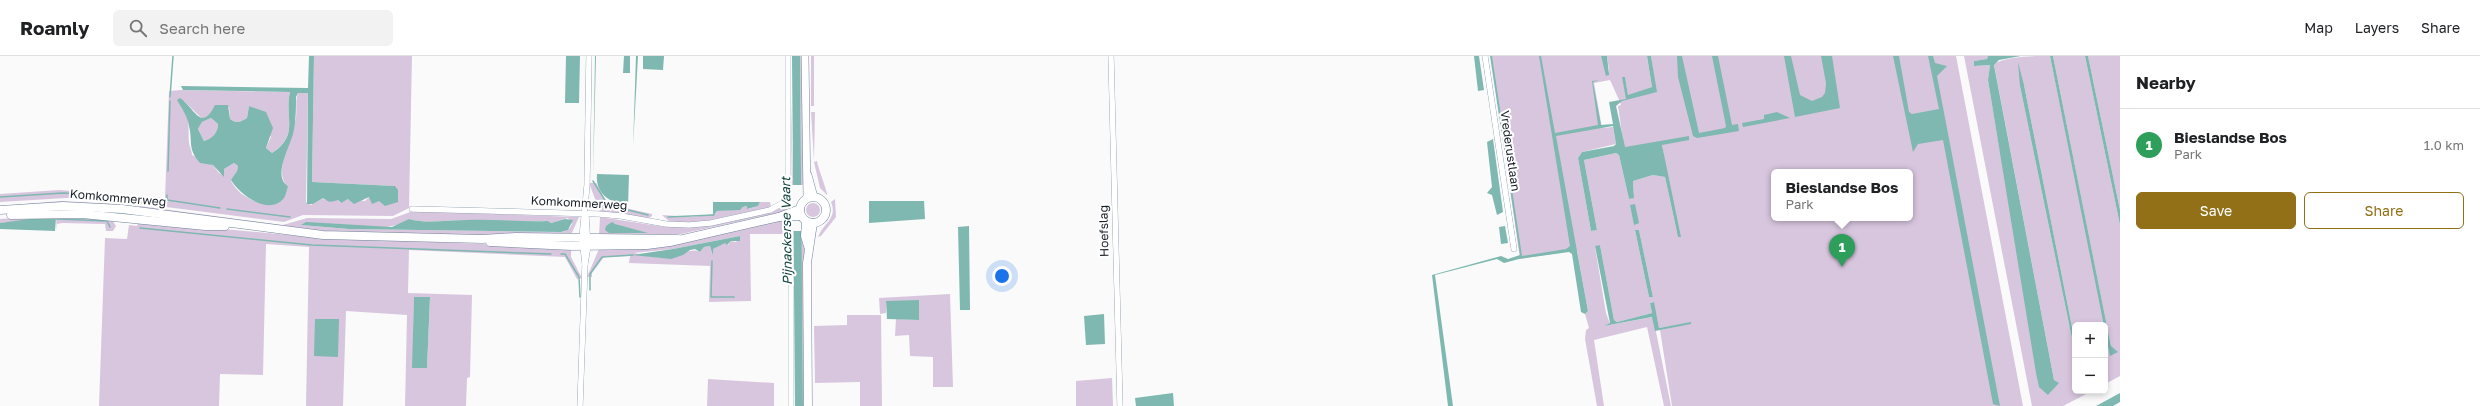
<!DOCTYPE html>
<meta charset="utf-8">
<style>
body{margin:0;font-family:"Golos Text",sans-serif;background:#f2f2f2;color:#202124}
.controls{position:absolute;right:12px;bottom:12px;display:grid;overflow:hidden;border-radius:6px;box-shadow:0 2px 6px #0003}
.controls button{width:36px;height:36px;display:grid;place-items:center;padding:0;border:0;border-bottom:1px solid #e0e0e0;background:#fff;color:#202124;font:20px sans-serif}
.you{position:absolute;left:1002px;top:220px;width:14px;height:14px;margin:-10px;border:3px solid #fff;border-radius:50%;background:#1a73e8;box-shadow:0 0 0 6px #1a73e833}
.badge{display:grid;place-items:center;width:26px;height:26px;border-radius:50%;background:#927017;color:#fff;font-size:13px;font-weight:700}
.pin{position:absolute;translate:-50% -33px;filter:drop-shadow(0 1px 2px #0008)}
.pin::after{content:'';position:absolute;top:21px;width:14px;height:12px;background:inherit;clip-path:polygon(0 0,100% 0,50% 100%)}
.popup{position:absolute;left:1771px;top:113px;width:142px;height:52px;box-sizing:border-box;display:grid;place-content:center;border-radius:6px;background:#fff;filter:drop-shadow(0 1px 3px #0005);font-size:13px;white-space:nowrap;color:#757577}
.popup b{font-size:15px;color:#202124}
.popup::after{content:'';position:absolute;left:50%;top:100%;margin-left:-8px;border:8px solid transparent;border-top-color:#fff}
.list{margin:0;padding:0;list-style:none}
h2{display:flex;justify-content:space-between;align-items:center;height:52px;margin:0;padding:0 16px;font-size:17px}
h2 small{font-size:13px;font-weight:400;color:#757577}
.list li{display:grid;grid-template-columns:26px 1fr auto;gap:12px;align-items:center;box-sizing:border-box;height:72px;padding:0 16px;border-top:1px solid #e0e0e0}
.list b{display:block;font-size:15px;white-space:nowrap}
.list p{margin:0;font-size:13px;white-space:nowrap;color:#757577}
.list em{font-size:13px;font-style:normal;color:#757577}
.actions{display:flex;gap:8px;padding:12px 16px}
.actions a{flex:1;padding:9px 0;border:1px solid #927017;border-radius:6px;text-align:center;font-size:14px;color:#927017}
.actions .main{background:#927017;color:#fff}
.icon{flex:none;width:22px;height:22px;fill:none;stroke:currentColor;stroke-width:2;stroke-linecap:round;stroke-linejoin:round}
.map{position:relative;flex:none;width:2120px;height:350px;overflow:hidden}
header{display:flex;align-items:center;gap:24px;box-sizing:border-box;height:56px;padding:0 20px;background:#fff;border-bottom:1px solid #e0e0e0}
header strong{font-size:19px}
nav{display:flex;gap:22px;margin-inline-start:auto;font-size:14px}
.search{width:280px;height:36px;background:#f2f2f2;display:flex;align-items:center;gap:10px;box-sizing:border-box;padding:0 14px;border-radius:6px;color:#757577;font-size:15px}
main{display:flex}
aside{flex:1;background:#fff}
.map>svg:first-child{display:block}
.green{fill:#d8c6df;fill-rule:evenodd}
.water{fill:#7eb8b0;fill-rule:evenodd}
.pier{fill:#fafafa}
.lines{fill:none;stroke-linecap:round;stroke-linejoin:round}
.stream{stroke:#7eb8b0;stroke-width:1.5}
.minor-casing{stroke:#6f8399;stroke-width:6}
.tertiary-casing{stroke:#6f8399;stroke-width:8}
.secondary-casing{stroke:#6f8399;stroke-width:9}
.minor{stroke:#fff;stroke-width:5.5}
.tertiary{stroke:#fff;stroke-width:7}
.secondary{stroke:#fff;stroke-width:8}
.labels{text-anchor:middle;stroke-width:4;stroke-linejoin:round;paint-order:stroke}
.street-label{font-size:12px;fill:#161e26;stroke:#fff}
.water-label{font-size:13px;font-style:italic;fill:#0f443e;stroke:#fff}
</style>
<header>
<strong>Roamly</strong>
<div class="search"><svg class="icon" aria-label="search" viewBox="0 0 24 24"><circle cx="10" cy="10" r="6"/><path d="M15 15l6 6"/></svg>Search here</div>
<nav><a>Map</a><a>Layers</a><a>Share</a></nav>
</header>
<main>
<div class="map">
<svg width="2120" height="350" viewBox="0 0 2120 350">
<rect width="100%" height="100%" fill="#fafafa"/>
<g class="green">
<path d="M314 0H412L409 152 393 160 303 159 284 166 127 146 126 140 165 142 169 35 181 34 290 36C284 62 300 78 272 97L266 92 271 81 256 53 249 50 247 62C241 66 236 68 230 63L229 51C197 67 208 67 184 45L181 51C191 63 188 73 189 86 189 90 192 95 192 99L213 109 219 117 224 119V113L234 107 238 110 237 115 231 125C238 138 249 144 264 148L288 130C272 120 293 77 296 62 297 53 295 45 298 37H308L306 146 311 149 323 142 325 144H338L340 147 348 143 365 145 369 141 380 145 395 130 312 126Z"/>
<path d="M790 0 793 129 801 119 800 0H802L804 129 792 138Z"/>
<rect x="811" y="0" width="3" height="50"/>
<path d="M1491 0H1601L1607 20 1609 14 1607 0H1647L1652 31 1628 40 1625 21 1626 42 1656 36 1651 0H1956L2023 350H1672L1660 274 1691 267 1659 272 1653 246 1650 247 1652 257 1617 266 1614 264 1600 189 1595 191 1606 257 1610 268 1604 270 1653 261 1671 350H1664L1647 271 1594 284 1604 350H1597L1585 283 1586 274 1589 272 1585 258 1588 255 1577 194 1520 203ZM1610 24 1620 46 1621 49 1618 50 1624 92 1662 89 1678 181 1665 121 1653 119 1633 125 1634 141 1629 143 1619 99 1616 97 1584 104 1597 174 1591 175 1578 102 1582 96 1616 88 1613 71 1602 72 1594 27ZM1774 116H1910V162H1774ZM1635 174H1639L1653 241H1649Z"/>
<path d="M1964 0H1988L1987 3 1974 5V10L1990 9 1988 24 1999 90 2049 338 2058 327 2054 324 1994 8C2007 0 2033 0 2050 0L2105 269H2075V286L2024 29 2020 30 2075 297V335H2092L2063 350H2032Z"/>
<path d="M2053 0H2085L2120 169V320L2105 328V271L2109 291 2114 294 2111 290Z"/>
<path d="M2088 0H2120V154Z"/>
<path d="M811 56H815L814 104Z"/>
<path d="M211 62 218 68C218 77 213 83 204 85L198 73 202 66Z"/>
<path d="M817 105C818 112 828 137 827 139L820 132 814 106Z"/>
<path d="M589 127H596L606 146 612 149 652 158V160L649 162 600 156Z"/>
<path d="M59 134 116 138 119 139 117 145 66 142 0 146V138Z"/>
<path d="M835 143 836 161 821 180 818 181C823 167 838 163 831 146Z"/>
<path d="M60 145 117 148 113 150 0 153V150Z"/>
<path d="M760 146H770L771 151 701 166 671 167 662 159 693 161 713 158V160L717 155 741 153 743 151 747 150 748 153 758 150Z"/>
<circle cx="813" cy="154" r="7"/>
<path d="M786 149V155L681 178 599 180 600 161 665 171H699Z"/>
<path d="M140 150 283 169 307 162 391 163 413 155 579 161 571 179 485 180 318 175 139 152ZM568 162 572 168C569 174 567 175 561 176L349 173 301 169C329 166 389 180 409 163 426 168 447 164 466 164 494 164 520 166 548 165L551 167Z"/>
<path d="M54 159 112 164 116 170 113 175H106L105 168 62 167 57 168V175L56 162 0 167V163Z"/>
<path d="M788 164 789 178H750L751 245 709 246 710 210 629 207 630 200 604 201 592 217V221H587L599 193ZM740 180 736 186 731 185 728 189 725 186 713 193V200L710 190 704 191 700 196C690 191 681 200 671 201 659 203 647 200 634 197L673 193Z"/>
<path d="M138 165 300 180 571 192V201L582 222 577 223 565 201 409 194 408 237 472 239 470 321 467 322 466 350H405L407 259 346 255 343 350H306L309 191 266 188 263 319 220 318 219 350H99L105 182 127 183 129 169 137 170ZM414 241 430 242 427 312H413Z"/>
<path d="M801 174 804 183 805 350H803Z"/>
<path d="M950 238 953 331H933V301L910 300 909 279 895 280 896 263 919 264 886 245V257L880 258 879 242Z"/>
<path d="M847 259H881L882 350H860V326L815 327 814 270 847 269Z"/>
<path d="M1112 322 1113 350H1076V325Z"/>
<path d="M708 323 774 327V350H707Z"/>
</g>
<g class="water">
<path d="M309 0H314L312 126 395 130 398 134V146L385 150 379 145 372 148 369 141 354 148 348 143 341 147 338 144C330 146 330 147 323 142L313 148H307L308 37H298L296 41C296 53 296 66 293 78 290 90 272 121 288 130 287 133 286 139 284 142 269 161 239 138 231 124L237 115 238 110 234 107 224 113V121L213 109 200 107C187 92 193 86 189 70 187 59 182 53 177 44L180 42C195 52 201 77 215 49H228L230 63C236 68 241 66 247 62L249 50 266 56 273 72 266 92 272 97C300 79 284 62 290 36L183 34 181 30 308 32ZM211 62 218 68C218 77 212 83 204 85L198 73 202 66Z"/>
<path d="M566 0H580L579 47H565Z"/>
<path d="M595 0H596L593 125Z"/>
<path d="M624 0H630V17H623Z"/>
<path d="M636 0H638L633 91Z"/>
<path d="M643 0H664L663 14 643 13Z"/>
<path d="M792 0H800L803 350H795Z"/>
<path d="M1474 0H1479L1484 34 1478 35Z"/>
<path d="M1490 0H1492L1522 200 1566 193 1570 190 1539 0H1541L1555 77 1598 69 1592 25 1599 24 1593 26 1601 69 1613 68 1609 46 1626 43 1622 21H1625L1628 39 1652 31 1647 0H1651L1657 36 1622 45 1616 50 1625 91 1689 80V84L1662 89 1681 181H1678L1665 121 1653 119 1633 125 1634 142 1629 143 1619 99 1616 97 1584 104 1597 174 1591 175 1578 102 1582 96 1614 90 1616 88 1613 70 1556 80 1588 255 1585 258 1581 256 1572 198 1569 196 1519 203 1504 207 1497 203 1435 219 1453 350H1448L1432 219 1501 200 1508 203 1520 199Z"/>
<path d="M1601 0H1607L1609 19 1606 20Z"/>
<path d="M1677 0H1682L1699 77 1725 72 1726 70 1712 0H1718L1732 69 1738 68 1739 75 1697 82 1693 80 1678 21Z"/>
<path d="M1784 0H1791L1800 39 1812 45 1822 41 1825 37 1826 27 1821 0H1832L1840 52 1795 61Z"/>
<path d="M1893 0H1899L1909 56 1912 58 1939 53 1928 0H1933L1935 7 1947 10 1937 20 2000 350 1993 348 1943 84 1918 88 1913 96Z"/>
<path d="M1988 0H2021L1999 4 1994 9 2054 324 2059 327 2048 339 2039 331 2036 317 1988 24 1990 9 1974 10V5L1987 3Z"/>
<path d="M2050 0H2053L2111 290 2118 296 2110 300Z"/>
<path d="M2085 0H2088L2120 154V169Z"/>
<path d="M2018 6 2024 29 2075 286V297L2020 30Z"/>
<path d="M1777 56 1790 62 1743 71 1742 67 1764 63V59Z"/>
<path d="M1493 83 1503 156 1497 159 1492 139 1487 137 1492 131 1487 86Z"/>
<path d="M597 118 629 119 628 150C611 147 595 139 597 118Z"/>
<path d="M869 145H924L925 163 869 167Z"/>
<path d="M713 146H760L758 150 747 153V150L743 151 740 154 717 155 713 160Z"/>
<path d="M1635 148 1639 167 1634 169 1630 149Z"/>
<path d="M37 162H56L55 175 0 173V167Z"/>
<path d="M409 163C427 168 447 164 466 164 494 163 520 166 548 165L551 167 565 163 573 164 568 174 561 176 349 173 301 169 306 166 392 171Z"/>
<path d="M612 166 615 168 648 177H609L605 174 606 170Z"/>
<path d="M969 170 970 254H960L958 171Z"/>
<path d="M1505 170 1508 187 1501 188 1499 171Z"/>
<path d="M1635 174H1639L1653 241H1649Z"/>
<path d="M740 180V185H731L727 189 725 187 713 193V200L710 190 704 191 700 196 695 193 690 194 683 199 671 203 632 199 673 193Z"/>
<path d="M1600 189 1614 264 1617 266 1652 257 1650 247 1654 246 1659 272 1691 266V268L1655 275 1652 261 1604 270 1610 267 1595 190Z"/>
<path d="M414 241H430L427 312H412Z"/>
<path d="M919 244V264L887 263 886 245Z"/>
<path d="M1104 258 1105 288 1086 289 1084 260Z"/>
<path d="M315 263H339L338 301 314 300Z"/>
<path d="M1173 337 1174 350H1136L1135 342Z"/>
<path d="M2120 337V346L2113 350H2096Z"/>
</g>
<rect class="pier" x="792" y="129" width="11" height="46"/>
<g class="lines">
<g class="stream">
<path d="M170 41 173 0"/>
<path d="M168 115 170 45"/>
<path d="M593 125 608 149 648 159"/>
<path d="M167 139V144"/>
<path d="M0 141 63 137 117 140"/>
<path d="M129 142 167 144 220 152"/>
<path d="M227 153 290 161"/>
<path d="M668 161 714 159"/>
<path d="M56 163 107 165 110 171"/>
<path d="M140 172 312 189 551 198"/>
<path d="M561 198H565L579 221 580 241"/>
<path d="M712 205 711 241H734"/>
<path d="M590 234V218L602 201 633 199"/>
</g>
<g class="minor-casing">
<g id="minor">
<path d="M1111 0 1120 350"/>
<path d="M1485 0 1514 193"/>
<path d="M412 153 599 158 621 160 666 168 689 169 711 167 770 154 788 144V0"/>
<path d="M791 201V350"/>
<path d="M585 208 588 190 586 160"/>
<path d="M580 350 585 208 582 182 587 129 589 0"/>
</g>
</g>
<g class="tertiary-casing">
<g id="tertiary">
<path d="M805 0 807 143"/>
<path d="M808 119 814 141"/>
</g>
</g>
<g class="secondary-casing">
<g id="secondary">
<circle cx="813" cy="154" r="13"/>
<path d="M0 154 63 150 122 153 323 179 482 183 515 181 678 183"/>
<path d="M11 159 82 158 205 170H225"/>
<path d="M779 161 801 160"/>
<path d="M806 166 805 180 808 190"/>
<path d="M490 186 572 190 647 189 670 186 779 161 800 153"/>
<path d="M808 350 807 207 813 167"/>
</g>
</g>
<use href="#minor" class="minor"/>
<use href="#tertiary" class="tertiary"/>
<use href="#secondary" class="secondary"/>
</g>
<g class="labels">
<g class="street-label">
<text transform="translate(1510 95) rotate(82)" y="4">Vrederustlaan</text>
<text transform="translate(118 142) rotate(5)" y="4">Komkommerweg</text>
<text transform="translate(579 147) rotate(3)" y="4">Komkommerweg</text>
<text transform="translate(1104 175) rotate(-91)" y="4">Hoefslag</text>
</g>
<g class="water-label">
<text transform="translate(786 175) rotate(-91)" y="5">Pijnackerse Vaart</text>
</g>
</g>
</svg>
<div class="controls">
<button>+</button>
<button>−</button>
</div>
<div class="you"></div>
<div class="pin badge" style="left:1842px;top:211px;background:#2e9e5b">1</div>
<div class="popup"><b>Bieslandse Bos</b>Park</div>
</div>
<aside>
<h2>Nearby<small></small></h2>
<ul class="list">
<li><span class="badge" style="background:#2e9e5b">1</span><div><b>Bieslandse Bos</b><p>Park</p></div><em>1.0 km</em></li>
</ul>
<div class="actions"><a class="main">Save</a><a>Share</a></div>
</aside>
</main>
